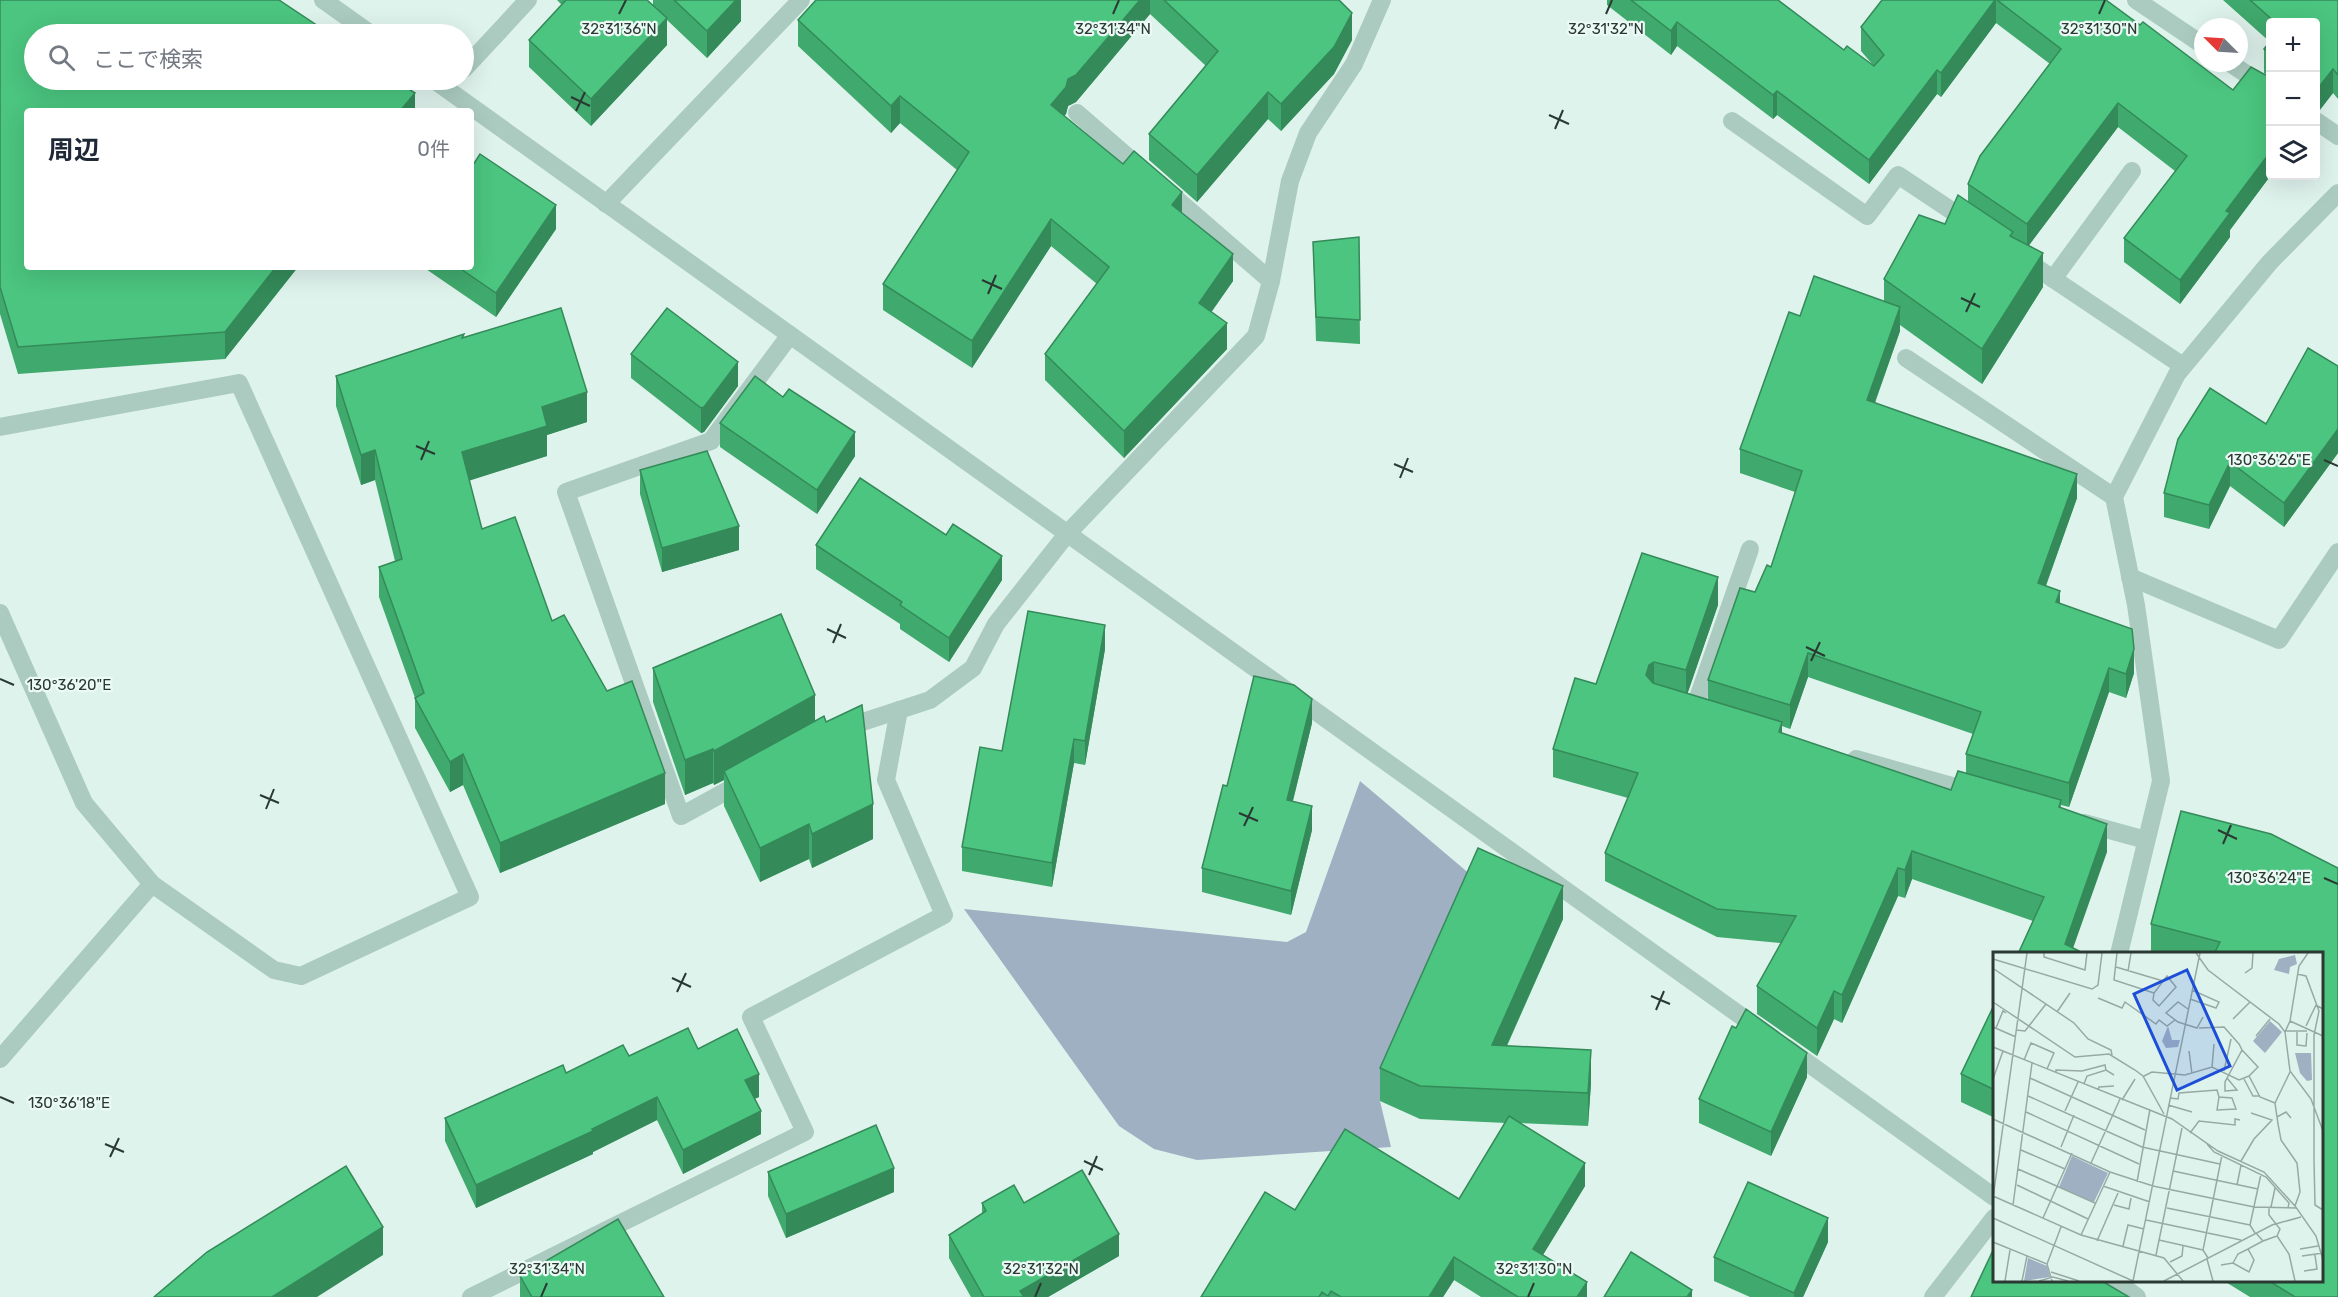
<!DOCTYPE html>
<html lang="ja">
<meta charset="utf-8">
<style>
body{margin:0;font-family:Rubik,"Noto Sans JP",sans-serif;background:#f2f2f3;color:#1f2937}
.controls{position:absolute;right:18px;top:18px;display:grid;overflow:hidden;border-radius:6px;box-shadow:0 6px 24px #0002}
.controls button{width:54px;height:54px;display:grid;place-items:center;padding:0;border:0;border-bottom:2px solid #e0e1e3;background:#fff;color:#1f2937;font:30px sans-serif}
.compass{position:absolute;left:2194px;top:18px;width:54px;height:54px;border-radius:50%;background:#fff;box-shadow:0 6px 24px #0002;rotate:294deg}
.list{margin:0;padding:0;list-style:none}
h2{display:flex;justify-content:space-between;align-items:center;height:78px;margin:0;padding:0 24px;font-size:26px}
h2 small{font-size:20px;font-weight:400;color:#747a83}
.icon{flex:none;width:33px;height:33px;fill:none;stroke:currentColor;stroke-width:2;stroke-linecap:round;stroke-linejoin:round}
.map{position:relative;flex:none;width:2338px;height:1297px;overflow:hidden}
.search{position:absolute;background:#fff;box-shadow:0 6px 24px #0002;left:24px;top:24px;width:450px;height:66px;display:flex;align-items:center;gap:15px;box-sizing:border-box;padding:0 21px;border-radius:33px;color:#747a83;font-size:22px}
.panel{position:absolute;background:#fff;box-shadow:0 6px 24px #0002;left:24px;top:108px;width:450px;height:162px;border-radius:6px}
.map>svg:first-child{display:block}
.green{fill:#9fb0c2}
.lines{fill:none;stroke-linecap:round;stroke-linejoin:round}
.minor{stroke:#abcbc0;stroke-width:18}
.wall{fill:#40a96d;fill-rule:evenodd}
.shaded-wall{fill:#348a59}
.building{fill:#4bc57f;stroke:#348a59;stroke-width:1.5}
.ticks{fill:none;stroke:#2a3932;stroke-width:2}
.inset-road{fill:none;stroke:#97a9a2;stroke-width:1.5}
.view{fill:#1d4ed8;fill-opacity:0.15;stroke:#1d4ed8;stroke-width:3}
.inset-edge{fill:none;stroke:#2a3932;stroke-width:3}
.ticks-label{font-size:15px;text-anchor:middle;fill:#2a3932;stroke:#ecfaf6;stroke-width:4.5;stroke-linejoin:round;paint-order:stroke}
</style>
<div class="map">
<svg width="2338" height="1297" viewBox="0 0 2338 1297">
<rect width="100%" height="100%" fill="#dff3ed"/>
<path class="green" d="M1360 781 1478 881 1380 1101 1391 1147 1197 1160 1154 1149 1119 1126 964 909 1287 942 1306 932Z"/>
<g class="lines">
<g class="minor">
<path d="M323 0 371 34"/>
<path d="M2136 0 2203 45"/>
<path d="M2230 63 2270 90"/>
<path d="M464 69 528 0"/>
<path d="M434 80 1762 1031"/>
<path d="M1732 121 1867 216 1898 175 1970 223"/>
<path d="M2316 121 2338 136"/>
<path d="M606 204 801 0"/>
<path d="M2025 260 2183 366"/>
<path d="M2053 279 2132 171"/>
<path d="M1271 281 1290 181 1308 133 1354 64 1382 0"/>
<path d="M1906 358 2114 497"/>
<path d="M0 427 239 383 470 897 301 976 274 970 152 884 84 803 0 613"/>
<path d="M2130 577 2279 640 2338 552"/>
<path d="M1693 712 1750 549"/>
<path d="M841 729 930 700 973 668 996 624 1067 534 1256 336 1271 281 1077 113"/>
<path d="M1856 759 1977 793"/>
<path d="M743 782 681 816 566 492 711 441 790 335"/>
<path d="M2084 823 2146 840"/>
<path d="M2119 954 2161 781 2136 605 2114 497 2177 374 2270 262 2338 193"/>
<path d="M1787 1048 1994 1197"/>
<path d="M0 1059 152 884"/>
<path d="M2114 1280 2137 1297"/>
<path d="M471 1297 805 1132 751 1017 944 915 886 780 899 710"/>
<path d="M1933 1297 1994 1218"/>
</g>
</g>
<g class="wall">
<path d="M0 0 415 111 298 267 225 359 18 374 0 314Z"/>
<path d="M557 0H647L653 6V0H741V21L707 58 667 20V45L591 126 529 67V40L562 5Z"/>
<path d="M816 0H1339L1352 40 1334 74 1281 131 1268 119 1197 202 1149 160V134L1206 66 1150 14 1076 102 1068 106 1066 114 1064 116 1182 213 1233 281 1211 312 1227 349 1124 458 1045 380V354L1097 284 1051 246 972 368 883 310V284L957 170 900 123 891 133 798 46V20Z"/>
<path d="M1607 0H1778L1844 50 1873 65 1861 51V27L1882 0H2106L2233 90 2270 77 2264 73V49L2270 42 2223 0H2338V99L2333 93 2319 111 2316 22H2271V175L2230 230V237L2180 304 2124 262V238L2175 171 2118 127 2029 245 2043 287 1982 384 1900 325V331L1875 403 2077 498 2046 586 2060 604 2134 673 2126 698 2109 692 2069 807 2061 805V808L2107 852 2018 954 2033 921 1912 879 1905 898 1898 896 1842 1023 1834 1019 1817 1056 1757 1014V986L1781 943 1717 937 1605 881V853L1628 798 1553 777V749L1596 684 1718 605 1687 694 1708 700V680L1755 592 1771 567 1795 492 1740 473V449L1800 316 1884 302V279L1945 224 1968 201V184L2050 64 1996 23 1941 97 1937 94 1869 184 1777 115 1773 119 1677 46 1671 55 1607 5ZM1808 677 1973 734 1966 754V773L1951 790 1782 733V726L1790 729Z"/>
<path d="M556 229 496 317 423 267H471Z"/>
<path d="M1359 237 1360 344 1316 341 1313 242Z"/>
<path d="M464 337 587 422 547 435V456L469 480 482 529 552 621 665 804 500 873 463 785 450 792 415 728V698L379 597V567L395 561 375 480 361 485 336 406V376Z"/>
<path d="M631 354 738 386 704 432 701 433 631 378Z"/>
<path d="M2338 366V453L2284 527 2230 486 2209 529 2164 517V493L2266 424Z"/>
<path d="M720 423 855 456 817 514 720 447Z"/>
<path d="M640 470 739 550 662 572 640 494Z"/>
<path d="M816 545 1002 580 949 662 900 629V624L816 569Z"/>
<path d="M1105 649 1085 765 1074 763 1052 887 962 871V847Z"/>
<path d="M653 668 815 721 873 839 812 868 809 859 760 882 724 806V780L714 785 713 783 685 795 653 702Z"/>
<path d="M1312 723 1293 801 1312 830 1291 915 1202 892V868L1227 786Z"/>
<path d="M2181 811 2271 834 2338 868V1297H2250L2224 1281H2322V954H2155L2151 952V924Z"/>
<path d="M1563 919 1507 1046 1591 1083 1588 1126 1521 1123 1585 1186 1543 1255 1587 1297H1481L1454 1280 1443 1297H1201L1295 1210 1459 1199 1506 1123 1420 1119 1380 1101V1068Z"/>
<path d="M1995 1003V1118L1961 1102V1074Z"/>
<path d="M698 1049 759 1097 754 1099 761 1134 683 1174 657 1120 593 1152V1154L476 1208 445 1141V1118L566 1073 629 1056Z"/>
<path d="M1807 1077 1771 1156 1699 1123V1099Z"/>
<path d="M768 1172 894 1192 786 1238 768 1196Z"/>
<path d="M982 1203H1024L1119 1256 1048 1297H971L949 1258V1235L982 1214Z"/>
<path d="M1828 1242 1803 1297H1750L1714 1281V1257Z"/>
<path d="M520 1276 664 1297H520Z"/>
</g>
<g class="shaded-wall">
<path d="M736 0H741V21L707 58V31Z"/>
<path d="M1140 0H1150V14L1076 102 1068 106 1066 114 1051 132V105L1068 79Z"/>
<path d="M1995 0H1996V23L1941 97V73Z"/>
<path d="M1352 13V40L1334 74 1281 131V104Z"/>
<path d="M667 18V45L591 126V99Z"/>
<path d="M1677 22V46L1671 55V31Z"/>
<path d="M2333 69V93L2319 111 2316 112V88Z"/>
<path d="M1937 70V94L1869 184V160Z"/>
<path d="M1777 91V115L1773 119V95Z"/>
<path d="M1268 92V119L1197 202V175Z"/>
<path d="M415 93V111H400Z"/>
<path d="M900 96V123L891 133V106Z"/>
<path d="M2118 103V127L2027 248V224Z"/>
<path d="M2271 151V175L2230 230V237L2180 304V280L2226 211Z"/>
<path d="M1182 192V219L1172 205Z"/>
<path d="M556 205V229L496 317V293Z"/>
<path d="M1051 219V246L972 368V341Z"/>
<path d="M2043 253V287L1982 384V349Z"/>
<path d="M1233 254V281L1199 330V303Z"/>
<path d="M276 267H298L225 359V332Z"/>
<path d="M1900 307V331L1867 424V400Z"/>
<path d="M1227 323V349L1124 458V431Z"/>
<path d="M738 362V386L704 432 701 433V408Z"/>
<path d="M587 392V422L547 435V456L462 483V452L542 407Z"/>
<path d="M2338 429V453L2284 527V503Z"/>
<path d="M855 432V456L817 514V490Z"/>
<path d="M375 450V480L361 485V455Z"/>
<path d="M2230 462V486L2209 529V505Z"/>
<path d="M2077 474V498L2038 607V583Z"/>
<path d="M739 526V550L662 572V548Z"/>
<path d="M1002 556V580L949 662V638Z"/>
<path d="M1718 577V605L1686 698V670Z"/>
<path d="M2060 591V615L2056 602Z"/>
<path d="M1105 625V649L1085 765V741Z"/>
<path d="M2134 649V673L2126 698V674Z"/>
<path d="M1808 653V677L1790 729V705Z"/>
<path d="M1654 662V690L1646 675 1649 665Z"/>
<path d="M2109 668V692L2069 807V783Z"/>
<path d="M815 695V730L724 771V780L714 785V751Z"/>
<path d="M1312 699V723L1287 824V800Z"/>
<path d="M1782 722V750L1779 732Z"/>
<path d="M1074 739V763L1052 887V863Z"/>
<path d="M713 749V783L685 795V760Z"/>
<path d="M463 754V785L450 792V762Z"/>
<path d="M665 773V804L500 873V843Z"/>
<path d="M873 804V839L812 868V834Z"/>
<path d="M1312 806V830L1291 915V891Z"/>
<path d="M809 824V859L760 882V848Z"/>
<path d="M2107 824V852L2071 954 2065 944Z"/>
<path d="M1912 851V879L1905 898V870Z"/>
<path d="M1898 868V896L1842 1023V995Z"/>
<path d="M1563 886V919L1492 1078V1045Z"/>
<path d="M1834 991V1019L1817 1056V1028Z"/>
<path d="M1591 1050V1083L1588 1126V1093Z"/>
<path d="M1807 1053V1077L1771 1156V1132Z"/>
<path d="M759 1074V1097L745 1103V1080Z"/>
<path d="M657 1097V1120L593 1152V1154L476 1208V1185Z"/>
<path d="M761 1111V1134L683 1174V1150Z"/>
<path d="M1585 1163V1186L1533 1271V1249Z"/>
<path d="M894 1168V1192L786 1238V1214Z"/>
<path d="M1828 1218V1242L1803 1297H1794V1293Z"/>
<path d="M383 1227V1255L317 1297H272Z"/>
<path d="M1119 1234V1256L1048 1297H1020V1291Z"/>
<path d="M1454 1257V1280L1443 1297H1429Z"/>
<path d="M1587 1282V1297H1577Z"/>
<path d="M1692 1290V1297H1687Z"/>
</g>
<g class="building">
<path d="M0 0H279L330 34H34V80H395L415 93 400 111H27V267H276L225 332 18 347 0 287Z"/>
<path d="M566 0H647L667 18 591 99 529 40Z"/>
<path d="M674 0H736L707 31Z"/>
<path d="M816 0H1140L1076 75 1068 79 1066 87 1051 105 1123 164 1134 151 1182 192 1172 205 1233 254 1199 303 1227 323 1124 431 1045 354 1109 267 1051 219 972 341 883 284 969 152 900 96 891 106 798 20Z"/>
<path d="M1164 0H1339L1352 13 1334 47 1281 104 1268 92 1197 175 1149 134 1218 51Z"/>
<path d="M1631 0H1778L1844 50 1847 46 1874 66 1884 55 1861 27 1882 0H1995L1941 73 1937 70 1869 160 1777 91 1773 95 1677 22 1671 31Z"/>
<path d="M1997 0H2106L2140 25 2143 22 2233 90 2251 67 2269 77 2271 76V151L2226 211 2230 213 2180 280 2124 238 2187 156 2118 103 2027 224 1968 184 1980 156 2061 49Z"/>
<path d="M2250 0H2338V75L2333 69 2319 87 2316 88V22H2275Z"/>
<path d="M2271 40V53L2264 49Z"/>
<path d="M480 154 556 205 496 293 458 267H471V168Z"/>
<path d="M1958 195 2013 232 2010 236 2043 253 1982 349 1884 279 1919 215 1945 224Z"/>
<path d="M1359 237 1360 320 1316 317 1313 242Z"/>
<path d="M1814 276 1900 307 1867 400 2077 474 2038 583 2060 591 2056 602 2132 629 2134 649 2126 674 2109 668 2069 783 1966 754 1981 712 1808 653 1790 705 1708 680 1740 588 1755 592 1767 565 1771 567 1802 471 1740 449 1789 312 1800 316Z"/>
<path d="M561 308 587 392 542 407 547 426 462 452 482 529 515 517 552 621 564 615 607 691 632 681 665 773 500 843 463 754 450 762 415 698 424 693 379 567 402 559 375 450 361 455 336 376 464 334 462 338Z"/>
<path d="M667 308 738 362 704 407 701 408 631 354Z"/>
<path d="M2308 348 2338 366V429L2284 503 2230 462 2209 505 2164 493 2178 439 2210 388 2266 424Z"/>
<path d="M755 376 783 397 789 389 855 432 817 490 720 423Z"/>
<path d="M707 451 739 526 662 548 640 470Z"/>
<path d="M860 478 946 535 953 524 1002 556 949 638 900 605 902 602 816 545Z"/>
<path d="M1642 553 1718 577 1686 670 1654 662 1649 665 1646 675 1653 683 1782 722 1779 732 1951 790 1958 771 2061 800 2059 807 2107 824 2065 944 2085 954H2018L2044 897 1912 851 1905 870 1898 868 1842 995 1834 991 1817 1028 1757 986 1796 916 1717 909 1605 853 1638 773 1553 749 1575 678 1596 684Z"/>
<path d="M1028 611 1105 625 1085 741 1074 739 1052 863 962 847 980 747 1002 751Z"/>
<path d="M781 614 815 695 714 751 713 749 685 760 653 668Z"/>
<path d="M1254 676 1294 685 1312 699 1287 800 1312 806 1291 891 1202 868 1223 785 1227 786Z"/>
<path d="M862 705 873 804 812 834 809 824 760 848 724 771 824 716 826 722Z"/>
<path d="M2181 811 2271 834 2338 868V1297H2295L2269 1281H2322V954H2214L2220 942 2151 924Z"/>
<path d="M1478 848 1563 886 1492 1045 1591 1050 1588 1093 1420 1086 1380 1068Z"/>
<path d="M1995 1003V1090L1961 1074Z"/>
<path d="M1746 1009 1807 1053 1771 1132 1699 1099 1732 1026 1736 1028Z"/>
<path d="M688 1028 698 1049 737 1029 759 1074 745 1080 761 1111 683 1150 657 1097 592 1129 593 1131 476 1185 445 1118 563 1065 566 1073 623 1045 629 1056Z"/>
<path d="M1509 1116 1585 1163 1533 1249 1587 1282 1577 1297H1518L1454 1257 1429 1297H1341L1331 1291 1328 1296 1322 1292 1319 1297H1201L1265 1192 1295 1210 1345 1129 1459 1199Z"/>
<path d="M876 1125 894 1168 786 1214 768 1172Z"/>
<path d="M346 1166 383 1227 272 1297H154L207 1252Z"/>
<path d="M1082 1170 1119 1234 1020 1291 1024 1297H984L949 1235 986 1211 982 1203 1014 1185 1024 1203Z"/>
<path d="M1748 1182 1828 1218 1794 1293 1714 1257Z"/>
<path d="M618 1219 664 1297H532L520 1276Z"/>
<path d="M1995 1246V1281H2102L2129 1297H1971Z"/>
<path d="M1631 1252 1692 1290 1687 1297H1604Z"/>
</g>
<path class="ticks" d="M619 14 626 0M1113 14 1119 0M1606 14 1612 0M2099 14 2105 0M571 97 590 106M576 111 585 92M1549 115 1569 124M1555 129 1563 110M982 280 1002 289M988 294 996 275M1961 298 1980 307M1966 312 1975 293M416 446 435 454M421 460 429 441M2324 460 2338 466M1394 464 1413 472M1400 478 1408 458M827 629 846 638M833 643 841 624M1806 647 1825 656M1811 661 1820 642M0 679 14 685M260 795 279 803M266 809 274 789M1239 813 1258 821M1244 826 1253 807M2218 830 2237 839M2223 844 2231 825M2324 878 2338 884M672 978 691 987M677 992 686 973M1651 996 1670 1004M1656 1010 1664 991M0 1097 14 1103M105 1144 124 1152M110 1157 119 1138M1084 1161 1103 1170M1089 1175 1097 1156M541 1297 547 1283M1035 1297 1041 1283M1528 1297 1534 1283"/>
<g transform="translate(1993 952)">
<rect width="330" height="330" fill="#dff3ed"/>
<path d="M302 3 304 12 297 15 296 22 281 18 286 7ZM277 69 289 80 272 101 260 89ZM175 74 179 88H187L185 95 173 96 169 89ZM302 101H318L319 128 314 129 307 121ZM79 204 115 221 101 250 66 235ZM35 306 54 314 57 325 31 329Z" fill="#9fb0c2"/>
<path class="inset-road" d="M51 1V5L92 18 94 1M124 1 121 28 161 41M203 1 215 18 286 72 292 80 297 119 318 147 330 179M0 7 99 37 105 33 109 1M123 15 170 29M1 17 81 71 95 87 118 98 119 103M135 19 138 1M252 21 259 16 260 1M304 22 313 24 326 59 321 83V208L322 253 330 258M174 24 183 35 166 54 160 48 161 41ZM105 46 129 56 132 50 163 72 166 68 174 74 182 68M197 47 223 56 226 50 199 38M0 50 82 105 116 102 142 118 150 124 171 162M195 57 185 50 173 61 185 70 204 76 210 65M64 60 77 41M240 67 257 50M297 69 330 84M313 74 323 53 330 57M0 75 23 85M3 76 10 59 13 61M206 76 231 75 246 92 249 98 232 130V139L244 138 234 126M23 78 32 79 53 52M293 79H314M292 80 297 69 306 14 315 1M304 80V93L313 94 314 81M263 84 277 67M0 95 179 167 225 199 271 220 302 254M249 98 265 115 256 124M196 99 199 122M31 108 38 91 61 101 54 117M219 115 221 92M231 119 238 87M297 120 282 151 285 172 288 188 304 211 307 240 302 254 323 284 330 308M63 121V118L89 119 112 113 113 118M151 124 159 120 192 123 219 115 246 128 256 124 267 145 282 151M37 126 152 178M0 127 10 99M251 127 260 144H266M91 132 94 124 113 118 121 123M105 138 106 135 121 134M35 144 149 195 227 212M177 146 185 147 186 141 224 138 226 145 239 146 243 157 224 158 226 145M129 148 142 127M175 153 199 160M72 159 85 130M33 160 146 212M284 165 293 160 298 166M0 167 117 220 160 234 261 255 303 256M197 181 206 169 242 173V167L247 168M214 192 221 200 273 225 296 251 295 256M68 195 81 163M28 198 72 217M248 209 261 187 279 168 258 161M98 211 127 147M25 217 102 251M180 219 265 237M144 230 157 157M24 233 95 267M244 233 248 213M110 234 157 250M0 244 88 283 171 306 190 329M0 246 34 1M20 253 39 111M121 253 136 257 138 246M276 255V263L287 277 284 284M278 255 282 236M174 256 257 273M0 266 140 329M50 266 79 201M153 268 248 288M262 281 257 273 268 222M88 283 117 220M166 288 210 298M104 289 125 241M270 289 284 284 296 302 302 329M0 290 54 312 59 329M130 294 135 273 151 277M255 297 270 289 263 281M307 297 325 294M163 303 189 176M309 304 330 301M215 306 210 298 229 203M214 307 220 329M177 310 189 304 190 294M54 312 68 275M228 313 240 311 256 320 261 308 255 297 245 302 240 311M311 319 324 317 322 303M58 320 86 329M12 329 17 298M29 329 34 304M46 329 60 325 75 329M140 329 207 1M171 329 279 273 308 265"/>
<path class="view" d="M194 18 237 114 184 138 141 42Z"/>
<rect width="330" height="330" class="inset-edge"/>
</g>
<g class="ticks-label">
<text x="619" y="34">32°31'36"N</text>
<text x="1113" y="34">32°31'34"N</text>
<text x="1606" y="34">32°31'32"N</text>
<text x="2099" y="34">32°31'30"N</text>
<text x="2269" y="465">130°36'26"E</text>
<text x="69" y="690">130°36'20"E</text>
<text x="2269" y="883">130°36'24"E</text>
<text x="69" y="1108">130°36'18"E</text>
<text x="547" y="1274">32°31'34"N</text>
<text x="1041" y="1274">32°31'32"N</text>
<text x="1534" y="1274">32°31'30"N</text>
</g>
</svg>
<div class="controls">
<button>+</button>
<button>−</button>
<button><svg class="icon" aria-label="layers" viewBox="0 0 24 24"><path d="M12 4l9 5-9 5-9-5zM3 14l9 5 9-5"/></svg></button>
</div>
<svg class="compass" viewBox="-18 -18 36 36"><path d="M0-13l5 13h-10z" fill="#e53935"/><path d="M0 13l5-13h-10z" fill="#747a83"/></svg>
<div class="search"><svg class="icon" aria-label="search" viewBox="0 0 24 24"><circle cx="10" cy="10" r="6"/><path d="M15 15l6 6"/></svg>ここで検索</div>
<section class="panel">
<h2>周辺<small>0件</small></h2>
<ul class="list">
</ul>
</section>
</div>
